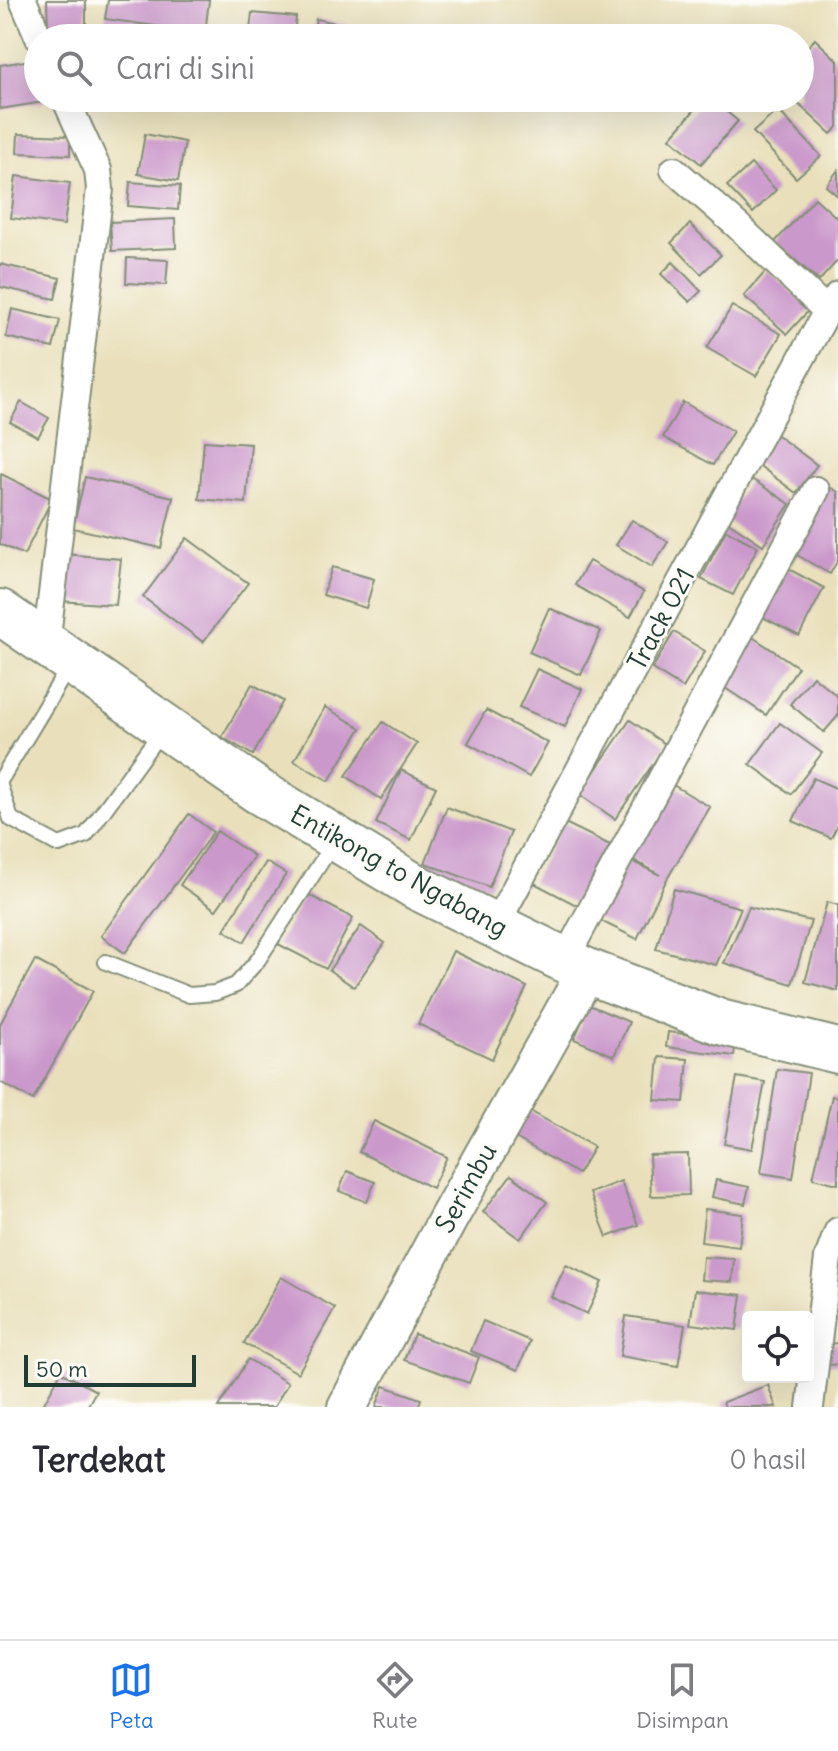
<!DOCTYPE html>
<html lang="id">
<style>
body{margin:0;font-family:Delius,sans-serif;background:#f7f7f7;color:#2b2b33}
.controls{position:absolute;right:24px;bottom:24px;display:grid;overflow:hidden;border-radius:8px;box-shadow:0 8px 32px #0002}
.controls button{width:72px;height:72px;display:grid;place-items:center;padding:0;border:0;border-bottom:2px solid #e1e1e2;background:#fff;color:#2b2b33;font:40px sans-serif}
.scale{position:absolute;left:24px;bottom:20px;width:172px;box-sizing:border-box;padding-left:8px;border:4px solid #1f3d34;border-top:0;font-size:22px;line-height:28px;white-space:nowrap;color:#1f3d34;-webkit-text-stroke:6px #fdfcf7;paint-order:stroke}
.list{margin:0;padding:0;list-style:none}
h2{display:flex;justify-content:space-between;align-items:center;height:104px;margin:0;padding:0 32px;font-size:34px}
h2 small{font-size:26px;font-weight:400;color:#7c7c81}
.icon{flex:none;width:44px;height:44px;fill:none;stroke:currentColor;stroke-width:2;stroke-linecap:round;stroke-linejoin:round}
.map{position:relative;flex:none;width:838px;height:1407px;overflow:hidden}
.search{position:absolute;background:#fff;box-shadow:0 8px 32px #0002;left:24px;right:24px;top:24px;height:88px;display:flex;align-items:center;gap:20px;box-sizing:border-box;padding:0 28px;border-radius:44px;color:#7c7c81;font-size:30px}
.sheet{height:232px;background:#fff}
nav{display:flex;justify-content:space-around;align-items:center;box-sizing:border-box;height:112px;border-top:2px solid #e1e1e2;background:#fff;font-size:22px;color:#7c7c81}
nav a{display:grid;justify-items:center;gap:4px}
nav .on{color:#1a73e8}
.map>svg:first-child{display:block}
.building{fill:#ca98cb}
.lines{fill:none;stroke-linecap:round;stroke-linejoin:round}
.lane-casing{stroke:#848e78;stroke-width:18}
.street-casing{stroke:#848e78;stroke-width:30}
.secondary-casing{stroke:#848e78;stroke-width:42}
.highway-casing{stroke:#848e78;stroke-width:48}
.lane{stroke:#fff;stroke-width:14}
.street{stroke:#fff;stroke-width:26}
.secondary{stroke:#fff;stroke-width:38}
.highway{stroke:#fff;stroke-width:44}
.labels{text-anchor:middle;stroke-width:6;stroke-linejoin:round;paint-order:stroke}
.street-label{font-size:26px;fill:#1f3d34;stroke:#fdfcf7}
</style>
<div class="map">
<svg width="838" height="1407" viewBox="0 0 838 1407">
<rect width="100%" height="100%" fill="#fdfcf7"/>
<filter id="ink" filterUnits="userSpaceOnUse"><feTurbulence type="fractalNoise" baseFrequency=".0125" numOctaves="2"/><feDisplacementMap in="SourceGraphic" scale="16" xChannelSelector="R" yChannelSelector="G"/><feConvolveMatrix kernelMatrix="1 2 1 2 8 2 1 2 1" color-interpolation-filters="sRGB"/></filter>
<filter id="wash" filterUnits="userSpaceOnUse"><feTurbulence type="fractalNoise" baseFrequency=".006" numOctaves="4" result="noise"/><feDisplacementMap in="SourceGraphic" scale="32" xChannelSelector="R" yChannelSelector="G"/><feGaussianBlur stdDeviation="1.8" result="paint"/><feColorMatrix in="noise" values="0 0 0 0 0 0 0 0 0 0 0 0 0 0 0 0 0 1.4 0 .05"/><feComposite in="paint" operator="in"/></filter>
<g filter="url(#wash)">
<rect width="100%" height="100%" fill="#e9e0bb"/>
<g id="blocks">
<g class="building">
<path d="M47 0H86V32L48 33Z"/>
<path d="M108 0H209L205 33 105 19Z"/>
<path d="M252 13 296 17 294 38H249Z"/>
<path d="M316 19 361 28 359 38H312Z"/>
<path d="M815 39 838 61V127L831 134 792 98H800V55Z"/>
<path d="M37 59 38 98H44V102L0 109V65Z"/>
<path d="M705 98H710L738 121 701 164 670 138Z"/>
<path d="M778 110 821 156 796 178 753 132Z"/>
<path d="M18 134 70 136V155L17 153Z"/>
<path d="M145 134 185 142 178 181 138 174Z"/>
<path d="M751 164 776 190 753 213 727 186Z"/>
<path d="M838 170V196L826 186Z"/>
<path d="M16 176 70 183 64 225 11 218Z"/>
<path d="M130 182 180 186 178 210 128 206Z"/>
<path d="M815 198 838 219V260L819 281 775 242Z"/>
<path d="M175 219 176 248 112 251 110 222Z"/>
<path d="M690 224 721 255 701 274 671 243Z"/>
<path d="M127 258 168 260 166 285 126 283Z"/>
<path d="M673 262 701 291 690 302 661 274Z"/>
<path d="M0 264 60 278 55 299 0 287Z"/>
<path d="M767 270 810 309 787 334 744 296Z"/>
<path d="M732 306 781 334 756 376 707 348Z"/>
<path d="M12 309 60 320 53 348 6 337Z"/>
<path d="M21 402 49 418 38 437 10 422Z"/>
<path d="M683 402 733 431 713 465 663 437Z"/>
<path d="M774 433 817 465 796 493 753 461Z"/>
<path d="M204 441 251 444 246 503 199 499Z"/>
<path d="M1 474 52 499 24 555 0 544Z"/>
<path d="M85 477 173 497 161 548 73 528Z"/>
<path d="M750 478 790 504 763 545 724 519Z"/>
<path d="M828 486 838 492V560L830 574 790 551Z"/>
<path d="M632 520 668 542 652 567 616 545Z"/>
<path d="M726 530 758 547 733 595 701 579Z"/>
<path d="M187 538 248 583 203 642 143 597Z"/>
<path d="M64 554 121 559 116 605 60 601Z"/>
<path d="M589 561 644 592 630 617 575 585Z"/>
<path d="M783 566 824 588 799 636 757 614Z"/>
<path d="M332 567 374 579 366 608 323 595Z"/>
<path d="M549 608 601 631 581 675 529 652Z"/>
<path d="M674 632 705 651 683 688 652 669Z"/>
<path d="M751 636 798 667 766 715 719 684Z"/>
<path d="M537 669 582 689 565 727 519 707Z"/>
<path d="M813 676 838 697V716L824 732 790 704Z"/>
<path d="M252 684 283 701 253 755 222 737Z"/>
<path d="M325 707 361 728 329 781 294 761Z"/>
<path d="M486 710 548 743 529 777 468 743Z"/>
<path d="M630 720 666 745 615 819 579 794Z"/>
<path d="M383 722 417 744 381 799 346 776Z"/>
<path d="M780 723 822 753 791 794 750 764Z"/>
<path d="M401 770 436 787 411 840 376 823Z"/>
<path d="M813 778 838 789V824L831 838 793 821Z"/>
<path d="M668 782 710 807 667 879 637 939 595 918 625 858 660 875 625 855Z"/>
<path d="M447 807 511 832 489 887 425 863Z"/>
<path d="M189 814 213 832 125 953 101 936Z"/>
<path d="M563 822 610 845 578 906 532 882Z"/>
<path d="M217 831 254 856 216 910 180 885Z"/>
<path d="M266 862 286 874 244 942 224 930Z"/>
<path d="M674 889 741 908 716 965 656 949Z"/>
<path d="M305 893 353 918 326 969 278 944Z"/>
<path d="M827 902 838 905V991L805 982Z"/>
<path d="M749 907 811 921 792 984 724 963Z"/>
<path d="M361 926 385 943 354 987 329 970Z"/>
<path d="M453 951 527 987 492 1059 418 1024Z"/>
<path d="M35 960 93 991 33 1100 0 1082V1024Z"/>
<path d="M589 1005 629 1022 614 1056 574 1039Z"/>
<path d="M668 1032 736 1041 734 1056 666 1047Z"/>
<path d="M659 1057 688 1059 684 1102 655 1100Z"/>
<path d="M777 1069 809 1073 793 1178 761 1173Z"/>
<path d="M737 1077 765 1082 752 1149 724 1144Z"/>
<path d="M832 1096 838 1097V1184L813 1178Z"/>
<path d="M530 1111 594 1147 578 1174 514 1137Z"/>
<path d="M374 1121 447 1157 432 1188 359 1152Z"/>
<path d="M688 1154 689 1195 651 1196 649 1155Z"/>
<path d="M347 1171 375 1182 367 1202 339 1191Z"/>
<path d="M511 1175 547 1202 520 1239 483 1212Z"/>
<path d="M716 1180 749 1187 745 1204 712 1197Z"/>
<path d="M621 1181 638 1225 607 1237 590 1193Z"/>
<path d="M705 1209 743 1214 739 1247 701 1242Z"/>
<path d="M703 1257 734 1259 732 1282 701 1280Z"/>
<path d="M566 1265 602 1282 587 1314 551 1297Z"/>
<path d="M281 1277 335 1308 298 1373 244 1343Z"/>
<path d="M695 1290 742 1295 737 1330 690 1324Z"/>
<path d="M626 1316 685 1325 678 1366 620 1356Z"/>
<path d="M483 1321 530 1341 518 1370 471 1351Z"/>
<path d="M414 1334 479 1357 469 1383 404 1360Z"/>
<path d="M838 1343V1364L829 1365 828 1344Z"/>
<path d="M248 1359 288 1383 274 1407H219Z"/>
<path d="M61 1372 96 1391 87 1407H42Z"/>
<path d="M768 1385 776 1407H725L723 1402Z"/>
<path d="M384 1386 421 1399 418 1407H376Z"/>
</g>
</g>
</g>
<g filter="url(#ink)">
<use href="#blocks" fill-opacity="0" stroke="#848e78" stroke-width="2"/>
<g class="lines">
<g class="lane-casing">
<g id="lane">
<path d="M0 781 70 665"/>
<path d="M0 786 11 819 59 845 86 835 162 730"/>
<path d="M106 962 189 995 215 993 236 985 258 960 334 842"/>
</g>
</g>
<g class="street-casing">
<g id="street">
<path d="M23 0 39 38"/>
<path d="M674 170 738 226 827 311"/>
<path d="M46 645 100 189 98 170 65 98"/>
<path d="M495 926 827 311 838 295"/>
<path d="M564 961 816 490"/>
<path d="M810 1407 828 1258 838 1231"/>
</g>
</g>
<g class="secondary-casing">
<path id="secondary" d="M347 1407 448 1219 587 971"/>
</g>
<g class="highway-casing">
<path id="highway" d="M0 612 258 791 416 887 587 971 720 1022 838 1051"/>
</g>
<use href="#lane" class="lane"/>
<use href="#street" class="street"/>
<use href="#secondary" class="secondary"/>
<use href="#highway" class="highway"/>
</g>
</g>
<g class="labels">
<g class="street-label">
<text transform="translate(661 619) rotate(-62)" y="9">Track 021</text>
<text transform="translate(399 871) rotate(29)" y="9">Entikong to Ngabang</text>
<text transform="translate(466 1188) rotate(-61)" y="9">Serimbu</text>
</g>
</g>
</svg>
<div class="controls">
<button><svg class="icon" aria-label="locate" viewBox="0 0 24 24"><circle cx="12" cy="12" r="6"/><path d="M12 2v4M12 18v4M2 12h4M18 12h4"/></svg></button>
</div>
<div class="scale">50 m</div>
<div class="search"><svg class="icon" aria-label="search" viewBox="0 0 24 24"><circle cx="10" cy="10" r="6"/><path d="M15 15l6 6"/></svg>Cari di sini</div>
</div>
<section class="sheet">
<h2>Terdekat<small>0 hasil</small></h2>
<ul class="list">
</ul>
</section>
<nav>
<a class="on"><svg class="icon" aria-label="map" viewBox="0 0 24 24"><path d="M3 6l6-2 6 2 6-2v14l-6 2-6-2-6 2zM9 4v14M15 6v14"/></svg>Peta</a>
<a><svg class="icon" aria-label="directions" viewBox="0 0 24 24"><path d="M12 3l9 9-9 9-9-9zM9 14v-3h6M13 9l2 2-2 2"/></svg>Rute</a>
<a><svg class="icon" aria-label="saved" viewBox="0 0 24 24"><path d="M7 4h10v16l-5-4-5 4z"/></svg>Disimpan</a>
</nav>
